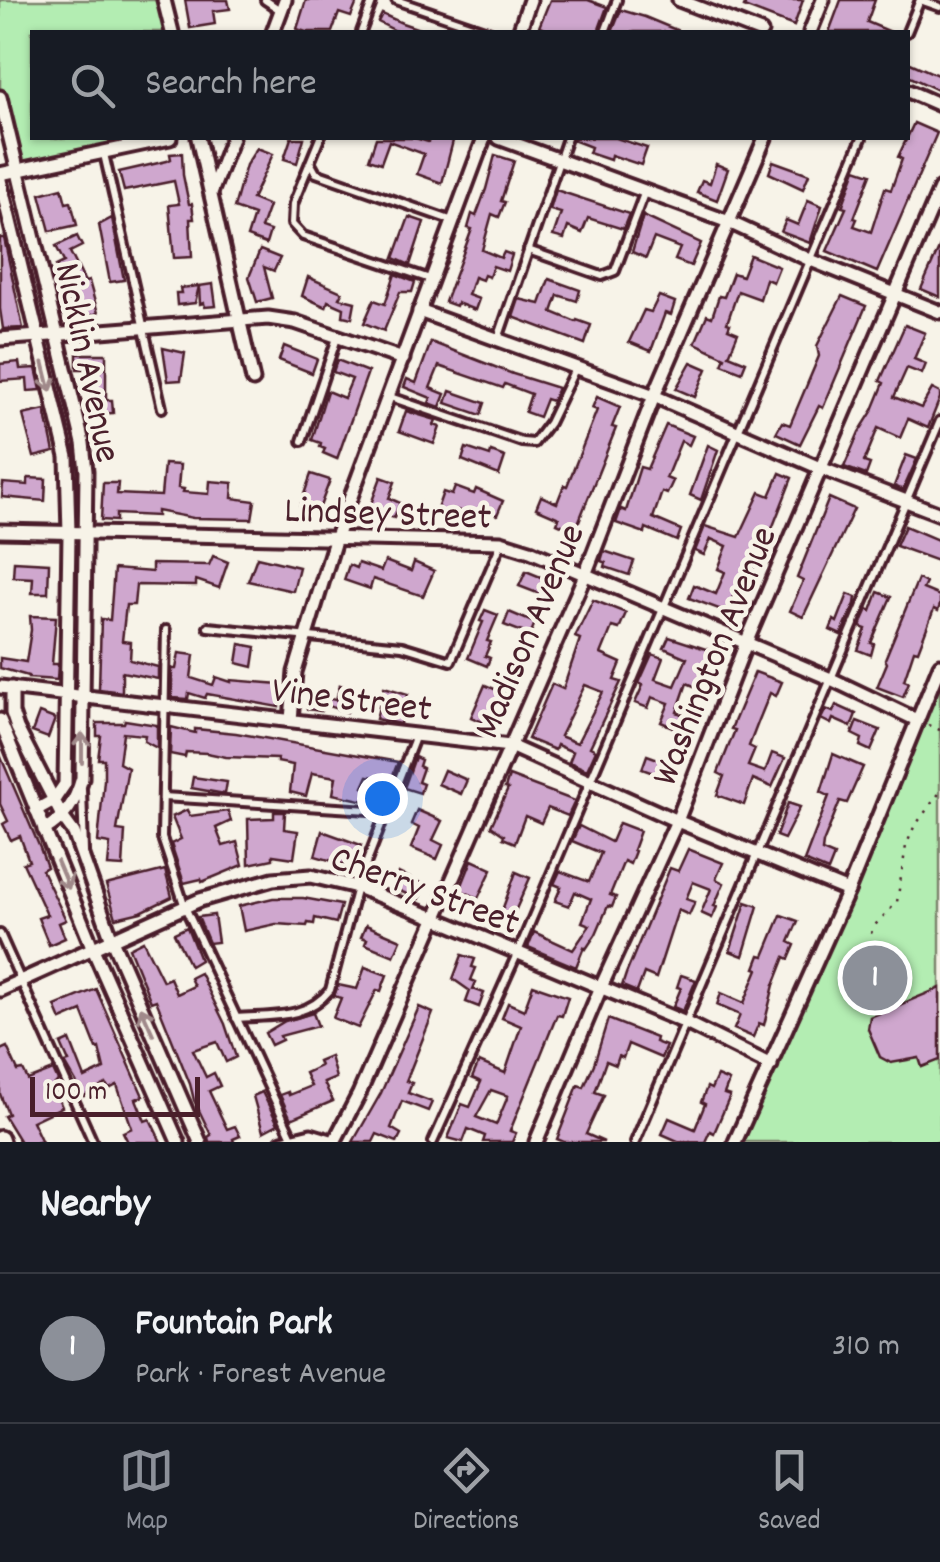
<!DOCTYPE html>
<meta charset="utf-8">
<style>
body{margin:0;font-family:Dekko,sans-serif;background:#20242c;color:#f1f3f6}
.scale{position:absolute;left:30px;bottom:25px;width:170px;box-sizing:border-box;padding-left:10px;border:5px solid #4a1f2b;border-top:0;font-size:28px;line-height:35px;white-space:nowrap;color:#4a1f2b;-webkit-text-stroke:8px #f7f3e8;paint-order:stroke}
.you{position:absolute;left:382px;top:798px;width:35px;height:35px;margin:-25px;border:8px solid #fff;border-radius:50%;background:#1a73e8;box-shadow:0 0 0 15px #1a73e833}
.badge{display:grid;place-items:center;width:65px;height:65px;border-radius:50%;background:#8c9099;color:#fff;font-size:32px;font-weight:700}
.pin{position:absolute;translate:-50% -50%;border:5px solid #fff;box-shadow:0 2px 10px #0006}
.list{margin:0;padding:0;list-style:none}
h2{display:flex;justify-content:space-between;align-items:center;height:130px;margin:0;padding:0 40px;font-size:42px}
h2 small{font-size:32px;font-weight:400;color:#9ea1a6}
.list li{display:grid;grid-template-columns:65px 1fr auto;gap:30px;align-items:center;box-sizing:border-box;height:150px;padding:0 40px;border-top:2px solid #363941}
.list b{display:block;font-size:38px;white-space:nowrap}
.list p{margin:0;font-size:32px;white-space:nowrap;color:#9ea1a6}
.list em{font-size:32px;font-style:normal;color:#9ea1a6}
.icon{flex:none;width:55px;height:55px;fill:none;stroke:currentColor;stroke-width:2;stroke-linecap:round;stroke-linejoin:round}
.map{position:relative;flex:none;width:940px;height:1142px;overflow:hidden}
.search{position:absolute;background:#171b24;box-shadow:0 2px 8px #0004;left:30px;right:30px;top:30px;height:110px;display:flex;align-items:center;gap:25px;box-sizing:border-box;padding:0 35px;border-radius:0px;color:#9ea1a6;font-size:38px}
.sheet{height:280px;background:#171b24}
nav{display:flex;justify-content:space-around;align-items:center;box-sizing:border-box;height:140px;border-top:2px solid #363941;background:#171b24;font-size:28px;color:#9ea1a6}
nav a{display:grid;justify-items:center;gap:5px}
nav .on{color:#8c9099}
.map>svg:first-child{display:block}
.green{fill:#b3edb2;stroke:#7e866e;stroke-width:2.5}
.building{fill:#cfa7ce;stroke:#4a1f2b;stroke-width:2.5;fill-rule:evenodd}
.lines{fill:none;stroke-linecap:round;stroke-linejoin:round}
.lane-casing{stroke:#4a1f2b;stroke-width:14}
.street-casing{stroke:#4a1f2b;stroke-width:19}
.secondary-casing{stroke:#4a1f2b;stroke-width:22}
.path{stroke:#4a1f2b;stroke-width:2.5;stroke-dasharray:2.5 8;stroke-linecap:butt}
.lane{stroke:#f7f3e8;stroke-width:6}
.street{stroke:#f7f3e8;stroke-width:11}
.secondary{stroke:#f7f3e8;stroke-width:15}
.oneway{stroke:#a0898a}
.labels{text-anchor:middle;stroke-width:9;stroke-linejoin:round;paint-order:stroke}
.street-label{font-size:38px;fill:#4a1f2b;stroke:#f7f3e8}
</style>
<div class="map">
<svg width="940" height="1142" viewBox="0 0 940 1142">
<rect width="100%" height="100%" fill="#f7f3e8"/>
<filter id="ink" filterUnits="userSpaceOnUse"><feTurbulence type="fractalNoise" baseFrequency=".01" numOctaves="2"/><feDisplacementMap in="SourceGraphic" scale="20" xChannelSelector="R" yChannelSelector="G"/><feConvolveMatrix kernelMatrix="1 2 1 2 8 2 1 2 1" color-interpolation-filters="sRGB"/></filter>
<g filter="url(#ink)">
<g class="green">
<path d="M0 0H164L172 32H32V138H170L18 172 0 97Z"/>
<path d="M940 665V1142H735Z"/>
</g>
<g class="building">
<path d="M185 0H228L230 9 213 11 215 24 190 28Z"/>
<path d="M306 0H358L351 17 339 13 332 32H306L297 29Z"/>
<path d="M550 0H588L607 7 598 32H554L539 27Z"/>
<path d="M747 0H803L794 26 744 7Z"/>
<path d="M841 0H875L867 22 891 32H829Z"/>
<path d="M621 10 645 17 681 32H612Z"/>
<path d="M382 14 402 23 428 32H398L378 22Z"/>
<path d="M908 62 940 76V91L908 76Z"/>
<path d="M914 123 937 133 877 272 827 251 846 208 842 207 856 169 871 174 854 218 857 219 854 226 871 232 885 188 891 190 902 159 898 157Z"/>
<path d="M291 138H304L297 163 284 159Z"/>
<path d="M376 138H415L428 142 429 138H442L453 141 442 183 417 174 424 154 389 141 381 163 369 159Z"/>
<path d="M574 138H616L647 148 641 165 611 155 610 160 589 153 591 147 573 140Z"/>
<path d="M257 148 273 154 252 199 269 206 261 228 270 231 266 244 247 237 254 215 234 208 246 165Z"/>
<path d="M182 153 183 175 189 204H192L194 219H190L192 257 174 258 169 205 179 204 174 181 124 191 119 172 167 161 171 159 170 154Z"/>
<path d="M495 155 514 161 501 201 505 202 499 217 492 214 482 250 501 258 504 252 512 255 507 271 493 266 489 277 484 275 482 280 474 277 468 295 479 299 475 310 457 303 456 306 445 302 472 229 468 228 472 214 476 216 486 189Z"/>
<path d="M773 161 809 174 803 189 769 173Z"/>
<path d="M716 164 728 169 717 200 697 192 702 180 710 183Z"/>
<path d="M62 188 66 203 71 202 77 225 50 231 40 194Z"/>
<path d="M556 190 629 214 623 229 588 218 582 233 568 227 564 239 553 236 561 213 550 210Z"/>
<path d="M808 200 822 206 810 243 781 232 786 220 798 225Z"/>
<path d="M643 216 701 243 691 266 675 260 680 248 654 238 646 258 632 252Z"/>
<path d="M409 217 424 222 410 265 394 258Z"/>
<path d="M112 218 124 280 110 282 99 225Z"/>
<path d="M77 236 82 246 70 252 85 282 89 281 98 313 73 322 66 286 56 266 64 262 56 246Z"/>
<path d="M0 238H4L23 328 3 329 0 309Z"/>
<path d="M940 246V297L921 289Z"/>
<path d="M260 250 280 258 274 271 264 267 272 298 257 302 249 277Z"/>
<path d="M750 255 779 267 773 282 766 279 760 299 738 291 727 323 730 324 728 329 738 333 729 355 746 362 742 372 722 364 725 357 695 343 707 315 712 317 719 296 724 297 733 273 742 276Z"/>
<path d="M395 274 415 282 412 292H400L384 331 364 323 374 300 385 304Z"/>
<path d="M308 277 342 292 339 298 355 302 352 318 343 316 344 308 328 301 326 307 302 296Z"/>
<path d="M549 279 580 290 577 301 558 295 552 312 576 322 577 320 591 325 585 344 513 317 519 299 540 304Z"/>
<path d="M213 284 216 306 205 307 204 303 200 304 199 286Z"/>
<path d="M199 286 195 303 177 305 176 293H181L180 288Z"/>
<path d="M659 296 675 302 671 315 665 313 651 351 629 342 644 310 651 312Z"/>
<path d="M842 296 866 306 823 408 819 406 800 444 776 433 782 422 790 425 819 356 817 346Z"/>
<path d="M905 325 925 333 914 359 926 364 922 374 907 368 894 397 921 408 932 389 940 393V398L928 428 908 419 900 438 878 428 864 462 870 464 866 475 844 467 859 432 873 410 884 383 880 381Z"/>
<path d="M431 342 513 374 558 388 552 401 546 399 539 417 525 412 531 394 505 384 503 388 439 366 430 388 445 394 440 407 429 403 431 398 404 387 407 379 416 383Z"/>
<path d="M284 346 317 359 312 373 279 360Z"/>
<path d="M163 348 185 353 181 380 168 381Z"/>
<path d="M77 354H106V400H112L113 413 93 414 92 394H87V369H77Z"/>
<path d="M337 360 368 372 337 459 323 453 325 449 320 447 321 443 312 440 327 391 344 398 352 379 333 372Z"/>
<path d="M19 362 20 369 36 368 41 390 28 391 27 379 0 381V364Z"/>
<path d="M691 362 707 369 695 397 676 389Z"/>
<path d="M450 391 485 403 481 415 446 403Z"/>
<path d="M597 397 620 407 612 427 616 428 575 531 557 523 559 518 536 508 541 496 557 503 564 485 567 486 597 410 592 408Z"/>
<path d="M45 410 54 452 34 457 23 415Z"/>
<path d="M406 411 436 420 434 425 440 427 434 444 399 431Z"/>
<path d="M666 425 693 436 689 445 681 441 666 478 673 481 667 494 662 492 653 518 681 530 677 541 646 528 645 533 616 523 621 509 626 511 640 467 647 469Z"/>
<path d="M708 445 718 450 701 500 690 495Z"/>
<path d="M466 448 490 456 491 452 505 457 499 475 462 460Z"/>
<path d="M906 455 917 459 903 490 894 486Z"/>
<path d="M164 464 180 465 178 488 184 489 183 492 209 494 210 481 233 483 232 498 255 501 252 519 193 518 157 511V516L116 514V521L101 520 103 483H118L117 494 161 496Z"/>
<path d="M780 473 792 478 768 539 748 581 740 578 727 612 689 598 694 585 716 594 725 572 718 569 727 546 711 539 704 555 695 551 705 526 739 537 760 492 770 496Z"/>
<path d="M311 474 330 480 318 512 300 506Z"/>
<path d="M381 477 395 482 389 498 400 503 394 518 369 509Z"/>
<path d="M28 478 46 479 45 501 2 497 3 483 28 485Z"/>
<path d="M455 487 474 494 476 489 503 501 497 515 484 509 480 518 457 510 454 519 436 512 443 492 452 495Z"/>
<path d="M829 498 854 509 803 617 790 611 803 581 797 578Z"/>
<path d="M905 526 938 540 940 562 896 546Z"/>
<path d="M604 551 634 561 629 575 605 567 606 563 601 561Z"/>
<path d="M213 556 228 562 219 588 196 580V586L136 585 134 605H126L122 641 131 642 130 660 158 667V679L122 672V692L99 689 101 619 110 620 114 569 152 572V564L209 565Z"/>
<path d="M257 557 299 567 293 591 248 581Z"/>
<path d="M14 561 49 563 48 593H32L33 578 13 577Z"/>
<path d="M385 561 411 571 414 562 434 571 423 596 373 579 370 589 344 580 349 565 356 568 358 563 381 571Z"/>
<path d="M526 571 548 580 542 595 519 586Z"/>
<path d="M918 579 926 583 923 589 940 596V605L938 611 934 609 918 651 914 650 904 680 909 682 903 697 877 687 887 663 885 659Z"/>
<path d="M878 592 891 597 871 643 874 644 871 655 858 650 866 629 860 627 868 609 871 611Z"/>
<path d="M848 594 856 597 855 604 841 635 830 630 834 620 837 622Z"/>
<path d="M593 600 626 613 619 629 612 627 601 654 621 663 614 680 621 682 590 747 596 750 587 770 569 762 573 752 557 745 555 750 528 739 552 684 563 689 580 639 575 637ZM585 685 603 692 577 743 560 736Z"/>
<path d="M485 610 498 615 487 641 491 642 485 656 490 658 487 666 468 658 483 622 480 621Z"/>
<path d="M509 612 535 623 530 635 504 625Z"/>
<path d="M30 616 56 617 52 664H58L57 680 28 678V676L0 668V658L26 662 31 630Z"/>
<path d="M669 637 709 650 710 655 702 672 707 674 701 689 687 683 677 712 688 717 682 731 661 722 669 703 652 697 648 708 635 703 643 685 639 683 652 654 663 658 655 679 675 686 687 658 664 648Z"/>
<path d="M240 644 256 647 253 667 237 663Z"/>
<path d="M179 653 194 655 191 678 213 685 216 677 231 682V680L280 684 284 688 279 707 207 694 205 698 189 693 188 699 172 698V669H176Z"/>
<path d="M755 672 782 682 776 696 770 693 759 720 749 746 755 749 748 766 765 772 772 753 785 758 772 787 753 779 744 805 717 795 724 776 718 773 735 730 731 729Z"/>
<path d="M340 685 354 690 347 712 322 704 321 711 307 709 309 695 336 700Z"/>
<path d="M485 685 504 693 494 727 471 717Z"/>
<path d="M384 687 408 694 400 724 376 719Z"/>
<path d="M836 705 856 714 851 727 833 719 831 724 821 719 826 709 833 712Z"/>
<path d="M39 713 55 719 48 738 32 732Z"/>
<path d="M125 720 157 725V748L144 741 145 735 123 733 119 763 128 768 117 830 125 831 123 867 108 866 110 844 98 842 104 780V759H98L101 736H97V723H124Z"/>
<path d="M857 721 880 730 871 751 860 746 862 739 852 734Z"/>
<path d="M171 727 195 733V729L236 733 398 762 391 780 368 776 363 787 368 789 365 801 333 794 336 777 312 773 306 796 290 792 293 765 277 762V759L226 757 207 753 186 752 185 757 170 754Z"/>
<path d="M833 754 863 767 847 803 840 801 823 843 822 851 834 856 828 871 804 861 829 796 821 792Z"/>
<path d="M0 755 40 848 47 867 42 870 66 920 59 923 65 938 49 945 38 918 47 915 23 863 29 861 20 836 11 840 3 824 8 821 0 804Z"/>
<path d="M647 755 669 763 664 777 642 769Z"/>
<path d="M415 757 421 760 419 766 423 768 418 782 423 784 420 793 404 788Z"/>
<path d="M444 770 467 780 461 794 438 784Z"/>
<path d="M509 776 575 801 568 816 548 808 541 823 525 816 515 843 503 838 504 835 491 826 508 789 505 788Z"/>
<path d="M193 777 227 782 225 794 191 788Z"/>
<path d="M788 803 800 807 784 839 776 836Z"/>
<path d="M187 810 190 816 228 811 231 821 216 828 223 846 237 842 243 865 202 882 201 879 184 883 171 844 181 839 172 817Z"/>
<path d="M417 810 442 821 433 840 443 845 437 859 411 848 419 828 411 824Z"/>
<path d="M274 812H285L284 829 298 831 294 858 273 855V859L249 864 248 819 274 818Z"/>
<path d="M619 823 640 831 633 850 635 851 630 864 624 861 610 895 616 897 612 907 608 906 596 934 586 949 584 947 576 967 528 947 534 932 573 950 590 925 582 922 591 899 575 892 569 906 555 901 561 887 554 884 560 871 589 882 601 853 572 841 579 826 611 842Z"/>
<path d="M322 831 361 845 353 867 315 856Z"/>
<path d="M688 849 723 863 716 879 724 883 714 906 717 907 712 918 701 913 711 889 693 882 686 899 695 902 689 915 678 910 656 978 644 973 637 992 622 986 626 974 670 868 678 871Z"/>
<path d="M472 860 492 869 478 898 460 890Z"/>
<path d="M165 870 172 897 141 912 116 918 106 885Z"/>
<path d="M516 872 530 878 512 918 501 913Z"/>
<path d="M398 873 425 885 419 899 392 888Z"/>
<path d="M273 898H303L341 905 336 923 315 918 314 924 308 923 307 926 276 924 244 931 239 906Z"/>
<path d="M746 902 758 906 743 956 730 951Z"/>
<path d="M214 915 218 942 209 943 198 917Z"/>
<path d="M781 915 798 921 789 942 795 945 789 959 785 957 774 985 764 1025 759 1023 753 1037 734 1029 740 1015 717 1005 721 993 744 1003 758 969 755 968 760 955 764 956Z"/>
<path d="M366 925 401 940 394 956 365 944 367 939 361 937Z"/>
<path d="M187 927 200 960 190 966 174 933Z"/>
<path d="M143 941 163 981 170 978 177 994 194 986 190 978 200 973 225 1024 236 1057 226 1062 217 1042 193 1050 206 1077 214 1073 220 1086 209 1091 227 1129 235 1126 240 1136 233 1139 234 1142H209L208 1137 211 1135 194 1100 190 1084 156 1000 151 1002 129 948Z"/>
<path d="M462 955 475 959 472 967 476 968 471 980 476 982 473 989 484 993 479 1007 466 1002 470 991 453 979Z"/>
<path d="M365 967 387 975 381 991 377 990 358 1028 333 1018 341 998 334 996 338 985 357 989Z"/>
<path d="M681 975 696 980 683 1011 673 1007 681 988 677 987Z"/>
<path d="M533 985 568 997 562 1016 557 1015 510 1131 516 1133 512 1142H483L485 1136 468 1129 463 1142 448 1138 462 1104 470 1107 481 1082 472 1078 479 1062 505 1073 521 1026 502 1018 508 1003 524 1010ZM491 1090 508 1096 496 1125 476 1117Z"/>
<path d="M940 988V1060L922 1067 919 1058 891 1063 880 1057 868 1029 870 1017Z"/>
<path d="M96 989 143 1096 136 1099 145 1121 150 1119 161 1142H128L123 1132 132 1128 117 1085 109 1089 106 1084 84 1096 65 1063 69 1062 61 1044 70 1040 85 1078 104 1069 99 1048 97 1049 82 1011 61 1020 55 1006Z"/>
<path d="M419 1007 433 1013 406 1081 412 1083 408 1093 432 1102 428 1111 402 1101 391 1128 401 1134 397 1142 377 1134 373 1142H353L381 1093Z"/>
<path d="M313 1013 318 1026 280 1036 282 1040 271 1045 265 1033 285 1021Z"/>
<path d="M608 1019 656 1038 655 1042 666 1046 661 1058 628 1044 623 1058 619 1056 616 1065 606 1061 595 1092 604 1095 586 1134 604 1142H564L557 1139 578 1085 584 1087 594 1064Z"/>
<path d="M7 1047 18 1071 23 1070 28 1080 53 1070 58 1081 53 1086 62 1107 32 1121 42 1142H20L4 1116 8 1114 0 1094V1050Z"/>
<path d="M330 1056 336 1078 324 1083 333 1101 291 1119 280 1095 288 1092 289 1095 311 1086 305 1073 320 1066 318 1061Z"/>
<path d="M717 1076 729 1081 724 1094 730 1096 714 1133 710 1131 705 1142H680L662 1134 669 1118 695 1129 705 1104 701 1102 707 1087 711 1089Z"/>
<path d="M262 1092 278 1124 263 1132 253 1096Z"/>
</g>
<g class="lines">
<g class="lane-casing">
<g id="lane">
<path d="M265 0 280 10"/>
<path d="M396 0 490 32"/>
<path d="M361 32 373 0"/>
<path d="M605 32 617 0"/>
<path d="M907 32 920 0 940 7"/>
<path d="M320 138 293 204 292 224 303 236 430 279"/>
<path d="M104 154 162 408"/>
<path d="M311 164 316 173 453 221"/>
<path d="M528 250 602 276 615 271 645 191"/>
<path d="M498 339 567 138"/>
<path d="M390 397 522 442 534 443 549 423 575 369"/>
<path d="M302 441 337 338"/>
<path d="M208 627 402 646 451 661 501 544"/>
<path d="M166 630 162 838 185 907 292 1137"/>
<path d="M82 789 84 852"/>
<path d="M163 797 385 811"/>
<path d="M0 934 93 1142"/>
<path d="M236 1018C271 1015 306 1020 330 990L357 887 416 735"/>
<path d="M433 1142 518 952 862 138"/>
<path d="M635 1142 940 421"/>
</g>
</g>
<g class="street-casing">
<g id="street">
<path d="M164 0 172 32"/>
<path d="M679 0 761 32"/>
<path d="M273 32 285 0"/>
<path d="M519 32 530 0"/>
<path d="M810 32 823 0"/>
<path d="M908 91 940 105"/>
<path d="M0 97 83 443 86 471 82 778C75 803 66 817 44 830"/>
<path d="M198 138 253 380"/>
<path d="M499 138 729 222 808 259 940 312"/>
<path d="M0 174 170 138"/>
<path d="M0 180 67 457 69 534 65 784 54 800 36 810"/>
<path d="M211 193 232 138"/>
<path d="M419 311 654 396 820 468 940 514"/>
<path d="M0 339 268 318 295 322 403 359"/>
<path d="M0 531 501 542 530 551 831 679 917 720"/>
<path d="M0 687 510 746 677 821 848 891"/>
<path d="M12 688V713L17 728 63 818 74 833 112 940 200 1142"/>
<path d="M0 720 93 949 178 1142"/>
<path d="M291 720 295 672 336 537 484 138"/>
<path d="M0 990 200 900 273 879 311 876 357 887 435 918 686 1023 771 1065"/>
<path d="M282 1142 311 1135 334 1142 359 1094 585 575 654 396 765 138"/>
<path d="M536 1142 601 987 677 821 746 643 940 189"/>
<path d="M735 1142 848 891 940 665"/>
</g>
</g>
<g class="secondary-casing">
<path id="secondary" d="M0 1139 1 1142"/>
</g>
<g class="path">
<path d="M928 725 940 730"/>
<path d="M879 1014 864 975 868 941 874 926 897 902 906 846 914 827 940 792"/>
</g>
<use href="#lane" class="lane"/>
<use href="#street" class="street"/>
<use href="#secondary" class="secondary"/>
</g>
<defs><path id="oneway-shaft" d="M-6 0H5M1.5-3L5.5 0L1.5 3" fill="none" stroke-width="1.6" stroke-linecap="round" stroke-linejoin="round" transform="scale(2.5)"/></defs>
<g class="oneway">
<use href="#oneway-shaft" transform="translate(47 377) rotate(76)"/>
<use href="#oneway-shaft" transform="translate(82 748) rotate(-90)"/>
<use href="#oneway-shaft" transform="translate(63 875) rotate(67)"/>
<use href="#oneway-shaft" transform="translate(147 1021) rotate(-114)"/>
</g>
</g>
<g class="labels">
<g class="street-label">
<text transform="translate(90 362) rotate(78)" y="13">Nicklin Avenue</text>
<text transform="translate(388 511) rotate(2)" y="13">Lindsey Street</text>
<text transform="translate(527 630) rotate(-67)" y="13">Madison Avenue</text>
<text transform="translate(712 655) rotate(-68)" y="13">Washington Avenue</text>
<text transform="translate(352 697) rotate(7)" y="13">Vine Street</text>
<text transform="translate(426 888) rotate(20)" y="13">Cherry Street</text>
</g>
</g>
</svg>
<div class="scale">100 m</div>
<div class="you"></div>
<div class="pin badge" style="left:875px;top:978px">1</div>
<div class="search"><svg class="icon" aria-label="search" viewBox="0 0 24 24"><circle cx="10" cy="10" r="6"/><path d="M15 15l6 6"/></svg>Search here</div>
</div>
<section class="sheet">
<h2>Nearby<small></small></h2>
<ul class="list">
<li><span class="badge">1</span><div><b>Fountain Park</b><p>Park · Forest Avenue</p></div><em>310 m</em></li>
</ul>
</section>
<nav>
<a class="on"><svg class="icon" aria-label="map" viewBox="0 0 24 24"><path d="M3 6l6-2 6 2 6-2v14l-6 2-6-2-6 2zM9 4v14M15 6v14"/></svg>Map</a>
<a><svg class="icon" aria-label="directions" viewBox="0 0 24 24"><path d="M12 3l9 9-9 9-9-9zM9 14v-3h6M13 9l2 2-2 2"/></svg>Directions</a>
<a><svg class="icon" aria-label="saved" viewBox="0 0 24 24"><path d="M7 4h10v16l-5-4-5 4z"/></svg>Saved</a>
</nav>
